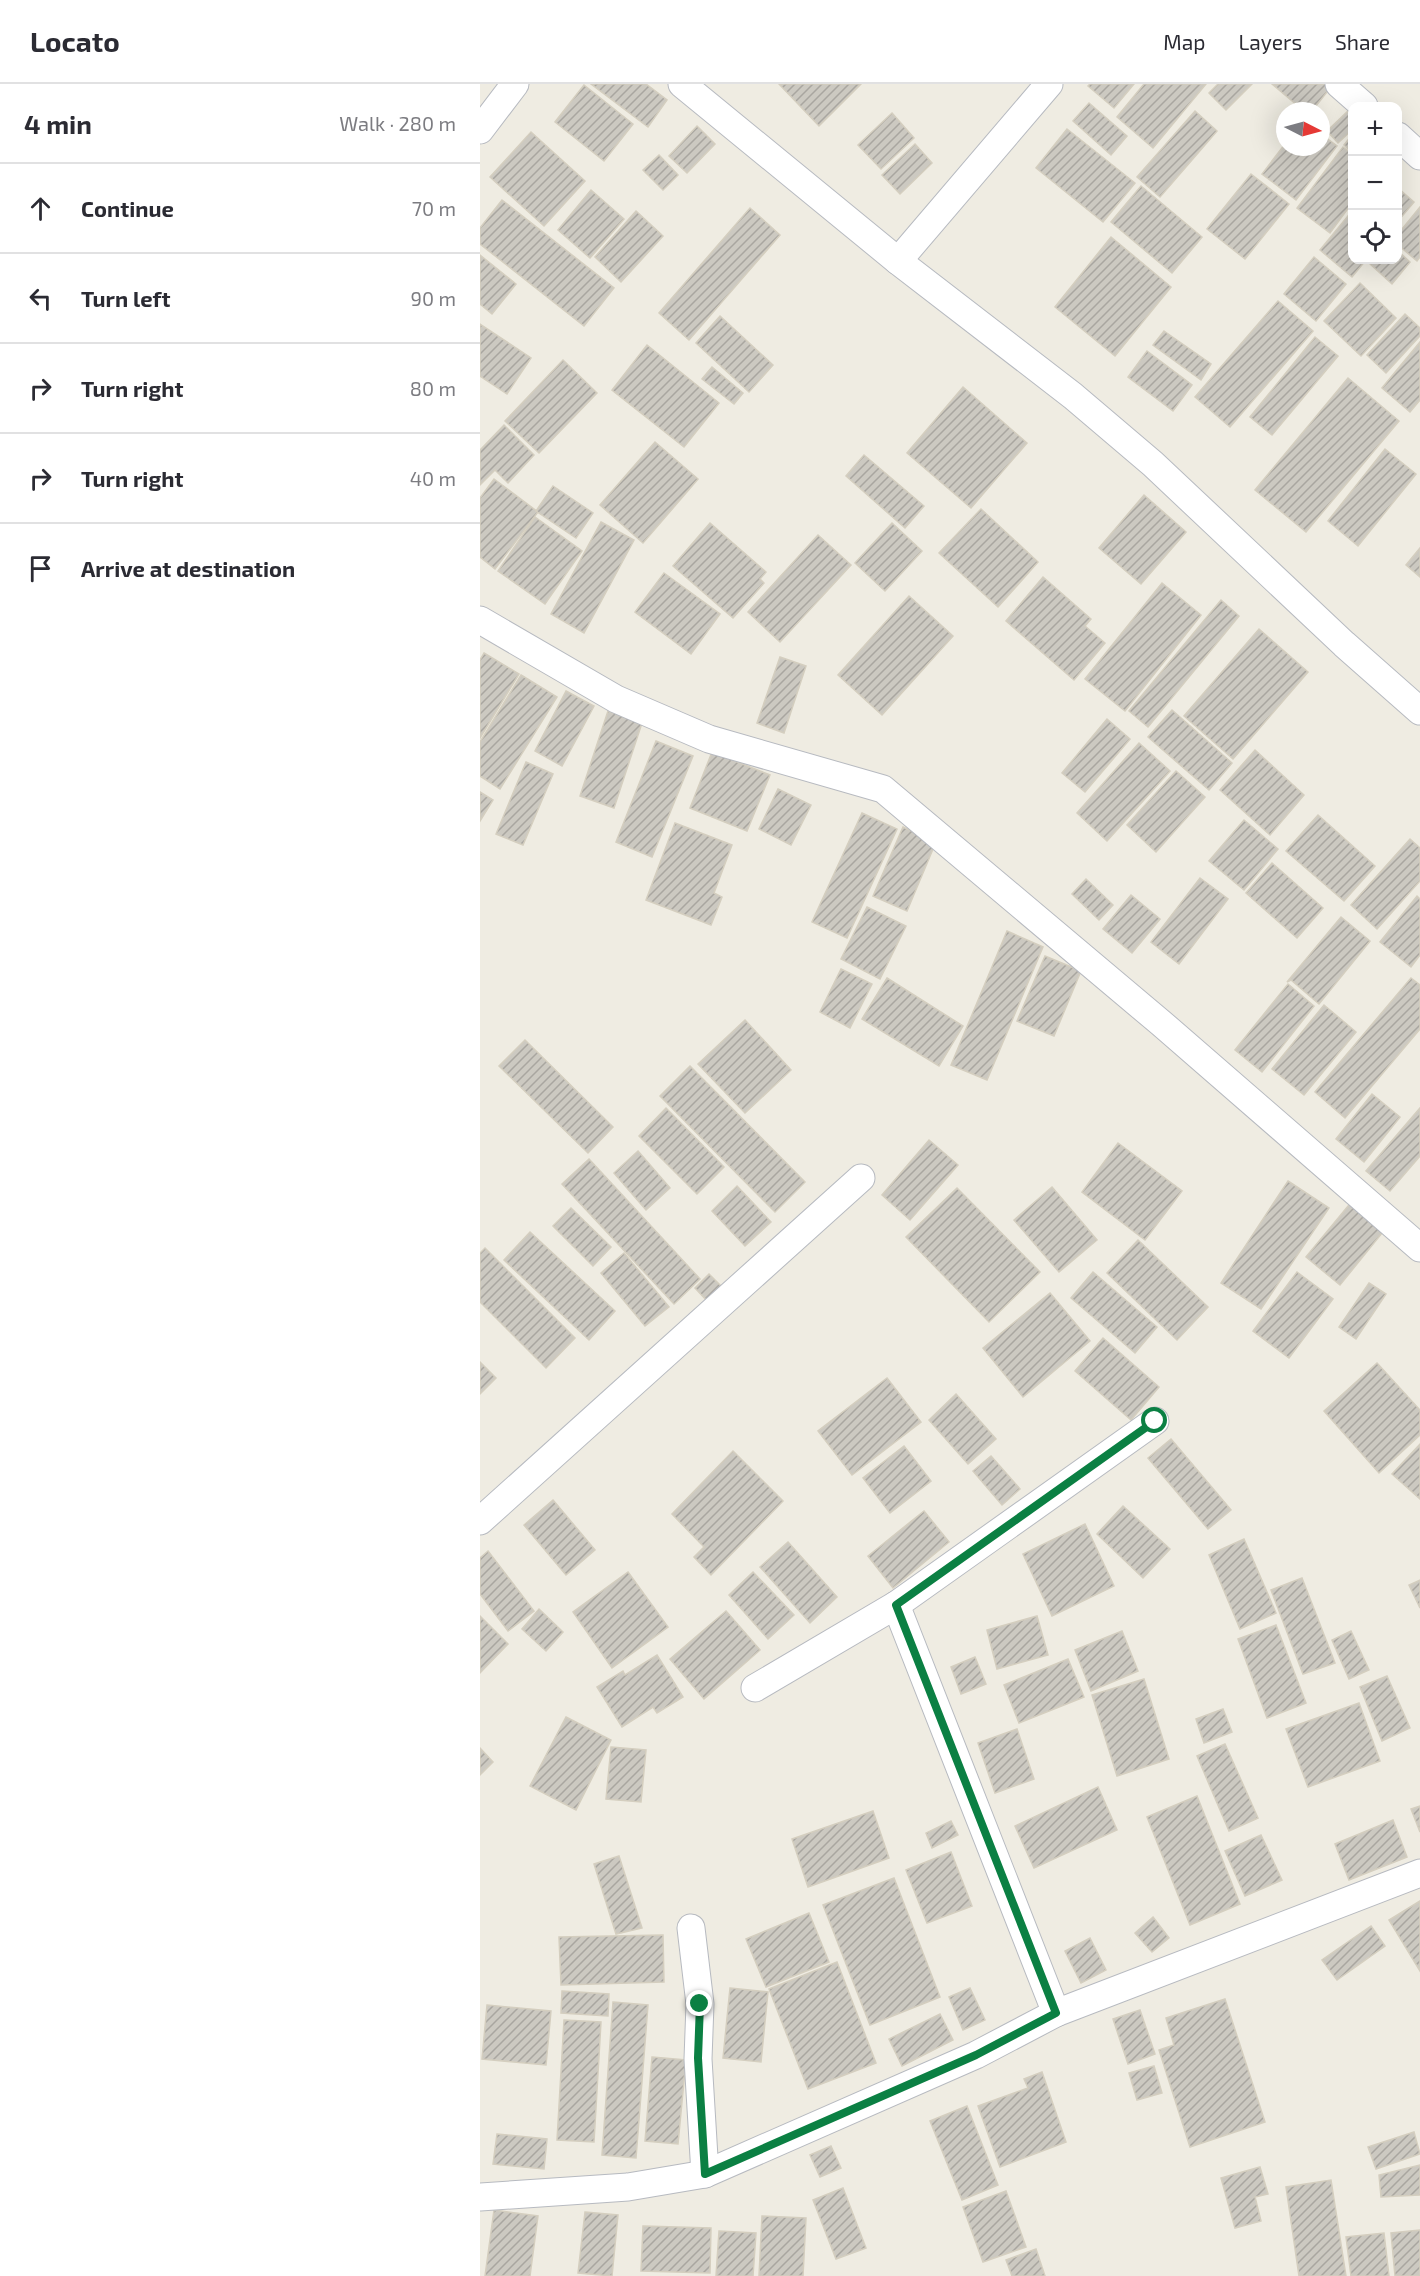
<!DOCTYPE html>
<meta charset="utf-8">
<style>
body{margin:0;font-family:"Exo 2",sans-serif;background:#f2f2f3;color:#2b2b33}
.controls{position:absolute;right:18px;top:18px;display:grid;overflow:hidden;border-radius:12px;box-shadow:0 6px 24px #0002}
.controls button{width:54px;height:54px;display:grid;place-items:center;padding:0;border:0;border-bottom:2px solid #e1e1e2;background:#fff;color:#2b2b33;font:30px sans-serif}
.compass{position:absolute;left:796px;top:18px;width:54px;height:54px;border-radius:50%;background:#fff;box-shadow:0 6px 24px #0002;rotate:96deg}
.stop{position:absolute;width:18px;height:18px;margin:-14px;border:4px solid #0b8043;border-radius:50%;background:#fff}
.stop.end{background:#0b8043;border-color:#fff;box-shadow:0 2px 6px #0008}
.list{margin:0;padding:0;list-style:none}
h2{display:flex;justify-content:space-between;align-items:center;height:78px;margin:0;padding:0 24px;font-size:26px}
h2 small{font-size:20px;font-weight:400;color:#7c7c81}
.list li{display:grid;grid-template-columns:39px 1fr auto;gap:18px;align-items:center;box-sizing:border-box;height:90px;padding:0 24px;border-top:2px solid #e1e1e2}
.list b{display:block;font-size:22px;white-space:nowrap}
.list em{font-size:20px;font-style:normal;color:#7c7c81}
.icon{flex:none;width:33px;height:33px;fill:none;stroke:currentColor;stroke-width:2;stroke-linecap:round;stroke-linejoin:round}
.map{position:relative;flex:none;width:940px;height:2192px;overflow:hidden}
header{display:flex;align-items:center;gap:36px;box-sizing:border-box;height:84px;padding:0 30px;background:#fff;border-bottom:2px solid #e1e1e2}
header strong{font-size:28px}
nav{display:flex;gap:33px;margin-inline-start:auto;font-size:21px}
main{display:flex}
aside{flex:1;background:#fff}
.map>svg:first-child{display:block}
.building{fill:url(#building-hatch);stroke:#d4cebf;stroke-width:1.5}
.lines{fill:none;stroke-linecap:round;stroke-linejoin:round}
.minor-casing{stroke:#b7bac0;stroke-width:29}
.minor{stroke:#fff;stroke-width:27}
.route{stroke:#0b8043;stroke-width:8}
</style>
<header>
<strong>Locato</strong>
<nav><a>Map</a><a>Layers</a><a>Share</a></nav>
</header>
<main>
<aside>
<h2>4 min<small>Walk · 280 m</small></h2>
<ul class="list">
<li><svg class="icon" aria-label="ahead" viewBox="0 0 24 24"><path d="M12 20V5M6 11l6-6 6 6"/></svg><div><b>Continue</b></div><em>70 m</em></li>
<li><svg class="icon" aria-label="left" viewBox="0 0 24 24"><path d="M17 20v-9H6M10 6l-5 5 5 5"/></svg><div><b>Turn left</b></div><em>90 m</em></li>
<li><svg class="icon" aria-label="right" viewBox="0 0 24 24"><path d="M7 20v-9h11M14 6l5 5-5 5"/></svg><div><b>Turn right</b></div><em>80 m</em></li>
<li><svg class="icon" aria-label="right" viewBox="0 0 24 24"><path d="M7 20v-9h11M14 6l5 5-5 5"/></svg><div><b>Turn right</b></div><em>40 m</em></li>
<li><svg class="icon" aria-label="arrive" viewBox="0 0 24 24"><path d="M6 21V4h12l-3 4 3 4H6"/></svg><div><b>Arrive at destination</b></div></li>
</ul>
</aside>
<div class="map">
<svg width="940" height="2192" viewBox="0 0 940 2192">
<defs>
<pattern id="building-hatch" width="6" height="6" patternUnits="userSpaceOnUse" patternTransform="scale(1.5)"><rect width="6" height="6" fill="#ccc9c1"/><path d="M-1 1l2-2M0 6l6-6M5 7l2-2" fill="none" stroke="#a9a6a0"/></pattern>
</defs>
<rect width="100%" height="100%" fill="#efece2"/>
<g class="building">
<path d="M111 0H166L187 16 168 43Z"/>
<path d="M299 0H381L339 42Z"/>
<path d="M610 0H654L634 24 608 2Z"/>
<path d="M664 0H726L673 64 637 33Z"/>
<path d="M738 0H772L746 26 729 9Z"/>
<path d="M792 0H847L851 3 832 27H824Z"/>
<path d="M104 1 153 40 124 77 75 38Z"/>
<path d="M609 19 647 52 631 71 593 37Z"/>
<path d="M715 27 737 47 680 113 657 93Z"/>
<path d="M868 27 872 33V46L858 59 847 47Z"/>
<path d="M412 29 434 54 401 85 378 61Z"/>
<path d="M217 42 235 60 207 89 189 72Z"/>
<path d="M587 45 655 99 623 138 556 84Z"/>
<path d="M51 48 105 97 64 142 10 93Z"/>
<path d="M841 50 857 62 816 116 782 90 805 60V63H841Z"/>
<path d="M872 51V69L864 61Z"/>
<path d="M435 60 452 79 420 110 402 91Z"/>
<path d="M863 63 872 70V119L850 149 817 124Z"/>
<path d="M179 71 198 91 183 106 163 86Z"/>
<path d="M771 90 809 120 765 175 727 145Z"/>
<path d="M661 102 722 153 692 189 631 138Z"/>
<path d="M918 104 934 118 918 137Z"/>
<path d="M111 106 144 135 110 174 78 146Z"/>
<path d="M22 116 134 204 104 242 0 160V144Z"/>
<path d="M940 123V173L937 177 918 161V150Z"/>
<path d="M270 124 300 151 209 256 179 229Z"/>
<path d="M156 127 183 152 141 198 115 173Z"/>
<path d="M872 127V176H886L872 193 840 166Z"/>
<path d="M631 153 691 203 635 272 575 223Z"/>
<path d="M918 167 930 178 912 200 889 179 892 176H918Z"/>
<path d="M0 171 36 200 12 230 0 220Z"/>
<path d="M834 173 866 200 836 237 804 210Z"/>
<path d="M880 199 916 234 881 272 844 237Z"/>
<path d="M798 217 833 247 750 343 715 313Z"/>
<path d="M925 230 940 244V252L906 289 887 271Z"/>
<path d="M240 232 293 281 269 308 216 259Z"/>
<path d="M0 240 51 274 27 310 0 292Z"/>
<path d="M684 247 731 280 721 296 673 261Z"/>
<path d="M835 253 858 272 792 351 770 333Z"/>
<path d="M940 258V316L930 328 902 304Z"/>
<path d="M167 261 239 319 204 363 132 306Z"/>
<path d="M667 267 712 301 693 327 648 293Z"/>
<path d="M83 276 117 309 59 369 25 337Z"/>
<path d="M232 283 263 309 254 320 222 295Z"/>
<path d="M868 294 919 337 826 448 775 406Z"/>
<path d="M483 303 547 359 491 424 427 369Z"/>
<path d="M24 341 54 371 28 399 15 386 0 401V366Z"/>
<path d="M175 358 218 395 163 459 120 421Z"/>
<path d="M905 365 936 390 878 462 848 437Z"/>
<path d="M384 371 444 422 425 444 366 392Z"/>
<path d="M14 395 58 428 15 485 0 473V414Z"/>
<path d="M73 402 113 429 96 454 56 427Z"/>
<path d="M664 411 706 448 661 500 619 464Z"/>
<path d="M501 425 558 478 518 523 459 469Z"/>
<path d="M55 433 102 467 65 520 18 487Z"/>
<path d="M121 438 154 456 104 549 71 530Z"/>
<path d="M230 439 286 488 280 495 284 499 253 534 193 482Z"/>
<path d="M412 439 442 467 405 507 375 479Z"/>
<path d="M338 451 371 481 300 558 268 528Z"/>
<path d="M940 464V493L926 481Z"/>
<path d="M184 489 240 530 211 570 155 528Z"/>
<path d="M563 493 611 535 605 542 625 559 594 596 526 537Z"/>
<path d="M682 499 721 531 645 627 605 595Z"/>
<path d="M429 512 473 552 402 631 358 591Z"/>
<path d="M741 516 759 532 668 643 649 627Z"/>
<path d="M779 545 828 588 753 675 704 632Z"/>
<path d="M4 569 39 590 0 654V576Z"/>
<path d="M300 573 326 582 304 649 277 639Z"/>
<path d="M41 591 77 613 20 705 0 692V658Z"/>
<path d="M86 607 114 622 82 682 55 667Z"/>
<path d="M692 626 752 679 729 706 668 653Z"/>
<path d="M128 627 162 639 134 724 100 712Z"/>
<path d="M627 635 650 655 605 708 582 689Z"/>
<path d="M176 657 213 672 172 773 136 758Z"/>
<path d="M659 659 690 687 627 757 597 729Z"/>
<path d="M775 666 824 711 790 751 740 706Z"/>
<path d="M232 668 290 691 267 747 210 724Z"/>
<path d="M46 678 73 690 43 761 16 750Z"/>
<path d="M696 687 725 713 676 768 647 741Z"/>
<path d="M298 705 331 721 311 761 279 745Z"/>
<path d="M0 708 13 716 0 737Z"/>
<path d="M382 729 417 745 367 854 332 838Z"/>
<path d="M838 731 895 782 864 817 806 767Z"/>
<path d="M764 736 798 765 764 806 729 777Z"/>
<path d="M195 739 252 761 234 809 242 813 231 841 166 816Z"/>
<path d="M423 743 456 758 427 827 393 812Z"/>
<path d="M930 755 940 764V797L897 845 871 821Z"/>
<path d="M792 779 843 824 817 854 766 809Z"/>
<path d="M720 794 748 815 699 880 671 858Z"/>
<path d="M606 795 633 821 619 836 592 810Z"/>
<path d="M651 811 680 835 652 869 623 845Z"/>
<path d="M937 812 940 815V871L931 883 900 858Z"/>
<path d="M387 823 426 842 400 895 361 875Z"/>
<path d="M861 833 890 857 839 920 811 896 807 898Z"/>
<path d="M527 847 563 863 507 996 471 981Z"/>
<path d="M565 872 601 887 574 952 537 937Z"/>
<path d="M361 885 392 900 370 944 340 928Z"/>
<path d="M407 894 483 942 459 982 382 935Z"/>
<path d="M931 894 940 901V945L865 1034 835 1008Z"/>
<path d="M808 900 834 922 782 988 755 966Z"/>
<path d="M844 921 876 948 824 1011 792 985Z"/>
<path d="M265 936 311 986 265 1029 218 980Z"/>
<path d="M45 956 133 1043 108 1069 19 982Z"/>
<path d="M210 982 325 1098 295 1128 180 1012Z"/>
<path d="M892 1010 920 1033 884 1078 856 1055Z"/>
<path d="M186 1024 244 1083 217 1110 159 1052Z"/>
<path d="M940 1024V1072L910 1107 886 1087Z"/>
<path d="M449 1056 478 1081 430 1136 402 1111Z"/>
<path d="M638 1059 702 1107 665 1156 602 1108Z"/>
<path d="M158 1067 190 1104 166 1126 134 1089Z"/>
<path d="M109 1075 220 1195 194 1220 82 1100Z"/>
<path d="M808 1097 849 1124 781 1225 741 1199Z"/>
<path d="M257 1102 291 1138 265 1162 232 1127Z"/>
<path d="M572 1103 617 1156 579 1188 534 1136Z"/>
<path d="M477 1104 560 1188 509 1238 426 1153Z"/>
<path d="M873 1116 906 1144 860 1201 826 1173Z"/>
<path d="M91 1124 131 1163 113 1182 73 1142Z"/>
<path d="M50 1148 135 1227 109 1256 24 1176Z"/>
<path d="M658 1156 728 1223 697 1256 627 1189Z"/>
<path d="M5 1164 95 1254 66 1284 0 1218V1169Z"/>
<path d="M144 1169 189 1223 165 1242 121 1189Z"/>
<path d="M613 1188 677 1243 655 1269 591 1214Z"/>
<path d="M817 1188 853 1215 809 1274 773 1247Z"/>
<path d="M229 1190 243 1204 228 1218 215 1204Z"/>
<path d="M889 1199 906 1210 876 1255 859 1243Z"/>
<path d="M570 1209 610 1257 543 1313 503 1264Z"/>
<path d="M623 1254 679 1303 651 1336 595 1287Z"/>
<path d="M0 1278 16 1294 0 1310Z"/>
<path d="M897 1279 940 1326V1351L899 1389 844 1327Z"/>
<path d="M407 1294 441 1338 372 1391 338 1347Z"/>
<path d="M476 1310 516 1355 488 1380 449 1336Z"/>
<path d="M691 1355 751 1426 728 1445 668 1374Z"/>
<path d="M940 1360V1415L912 1390Z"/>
<path d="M424 1362 451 1397 410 1429 383 1394Z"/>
<path d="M253 1367 303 1417 231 1491 214 1473 224 1463 192 1430Z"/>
<path d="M511 1372 540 1405 522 1421 493 1387Z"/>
<path d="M73 1416 115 1466 86 1491 44 1441Z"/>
<path d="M643 1422 690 1465 663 1494 617 1450Z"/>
<path d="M444 1427 469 1458 413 1504 388 1472Z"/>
<path d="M605 1440 634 1502 572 1532 543 1470Z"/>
<path d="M764 1455 796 1529 760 1545 729 1471Z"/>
<path d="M308 1458 357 1513 330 1539 280 1483Z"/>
<path d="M8 1467 54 1527 28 1547 0 1510V1474Z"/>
<path d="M148 1488 188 1543 132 1584 93 1528Z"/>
<path d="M273 1488 314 1531 288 1555 249 1511Z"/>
<path d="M822 1494 855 1579 823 1590 791 1506Z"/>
<path d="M940 1496V1524L929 1501Z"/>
<path d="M59 1525 83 1548 66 1567 42 1545Z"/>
<path d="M246 1527 280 1566 224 1615 190 1575Z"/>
<path d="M0 1532 28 1560 0 1589Z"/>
<path d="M557 1532 568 1571 517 1585 507 1546Z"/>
<path d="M796 1541 826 1619 787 1634 758 1555Z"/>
<path d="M642 1547 658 1587 611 1607 595 1566Z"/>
<path d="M871 1547 889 1586 869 1595 852 1556Z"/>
<path d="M177 1571 203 1613 177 1629 173 1623 142 1643 117 1603 143 1587 145 1591Z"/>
<path d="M495 1573 506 1600 481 1610 471 1583Z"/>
<path d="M588 1575 604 1613 539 1639 524 1601Z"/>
<path d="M907 1592 930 1644 902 1657 880 1603Z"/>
<path d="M664 1595 689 1675 637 1692 612 1611Z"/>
<path d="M879 1619 900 1677 828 1703 806 1645Z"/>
<path d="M743 1625 752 1648 724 1659 716 1635Z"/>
<path d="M86 1633 131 1656 96 1726 50 1702Z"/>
<path d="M537 1645 554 1695 515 1709 498 1659Z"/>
<path d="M745 1660 778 1734 749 1747 717 1672Z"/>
<path d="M131 1663 166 1666 161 1718 126 1715Z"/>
<path d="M0 1664 13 1678 0 1691Z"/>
<path d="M618 1703 637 1746 554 1784 535 1742Z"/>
<path d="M717 1712 760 1820 710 1841 667 1733Z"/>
<path d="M940 1722V1748L931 1725Z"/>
<path d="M393 1727 409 1774 328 1803 312 1755Z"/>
<path d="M913 1736 927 1773 869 1796 855 1760Z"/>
<path d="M471 1737 478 1751 452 1764 446 1749Z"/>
<path d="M781 1751 802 1796 765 1812 745 1767Z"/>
<path d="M471 1768 492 1822 447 1839 426 1786Z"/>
<path d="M139 1772 162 1844 136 1850 114 1780Z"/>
<path d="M414 1794 460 1913 390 1941 343 1821Z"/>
<path d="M940 1817V1887L909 1836Z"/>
<path d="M329 1829 349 1878 286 1903 266 1855Z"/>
<path d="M673 1833 689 1854 672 1868 655 1849Z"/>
<path d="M891 1842 905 1862 857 1896 842 1876Z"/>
<path d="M183 1851 184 1898 81 1901 79 1853Z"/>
<path d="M610 1854 626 1886 601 1899 585 1867Z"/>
<path d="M357 1878 396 1979 328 2005 289 1905Z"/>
<path d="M250 1904 288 1908 281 1978 243 1974Z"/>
<path d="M490 1904 505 1936 483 1946 469 1913Z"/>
<path d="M82 1907 129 1910 128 1932 81 1929Z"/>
<path d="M745 1915 785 2038 710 2063 679 1966 694 1961 686 1934Z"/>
<path d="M133 1918 168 1921 156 2074 122 2071Z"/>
<path d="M7 1921 71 1927 66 1981 2 1975Z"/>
<path d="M660 1926 675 1970 648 1980 633 1935Z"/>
<path d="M460 1930 473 1956 422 1982 409 1955Z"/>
<path d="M84 1936 121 1938 114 2058 77 2056Z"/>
<path d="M172 1973 206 1976 198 2060 165 2057Z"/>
<path d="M674 1982 682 2009 657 2016 649 1989Z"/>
<path d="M562 1988 586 2058 520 2083 498 2022 548 2004 544 1995Z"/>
<path d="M487 2022 518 2101 482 2116 450 2037Z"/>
<path d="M934 2048 940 2070 896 2085 888 2063Z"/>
<path d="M17 2050 67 2055 64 2085 13 2080Z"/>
<path d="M351 2062 361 2084 340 2093 330 2071Z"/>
<path d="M940 2081V2111L901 2113 899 2091Z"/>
<path d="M780 2083 788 2110 775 2113 781 2137 755 2144 741 2094Z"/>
<path d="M851 2096 866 2192H819L806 2103Z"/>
<path d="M363 2104 386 2164 356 2175 333 2116Z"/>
<path d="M526 2107 546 2163 503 2178 483 2123Z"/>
<path d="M14 2126 58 2132 50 2192H5Z"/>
<path d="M105 2128 138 2131 132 2192 98 2189Z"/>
<path d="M282 2132 326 2134 323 2192H279Z"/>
<path d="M163 2142 231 2144 230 2189 161 2187Z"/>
<path d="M940 2146V2192H915L911 2149Z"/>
<path d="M239 2147 276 2149 273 2192H236Z"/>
<path d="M904 2149 909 2192H871L866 2153Z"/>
<path d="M556 2165 565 2192H532L526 2176Z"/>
</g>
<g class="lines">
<g class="minor-casing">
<g id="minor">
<path d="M202 0 418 177 593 312 673 380 864 560 940 627"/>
<path d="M859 0 884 22"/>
<path d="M0 46 35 0"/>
<path d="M918 52 940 72"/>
<path d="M418 177 569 0"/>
<path d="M0 536 136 615 229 655 403 705 681 939 940 1164"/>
<path d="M0 1437 381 1094"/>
<path d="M416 1521 576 1929"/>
<path d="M275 1604 416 1521 675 1337"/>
<path d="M211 1844 220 1920 218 1975 225 2090"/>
<path d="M0 2113 148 2103 225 2090 496 1971 576 1929 940 1789"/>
</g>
</g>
<use href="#minor" class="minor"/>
</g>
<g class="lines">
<path class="route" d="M220 1920 218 1974 225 2090 496 1971 576 1929 416 1521 675 1337"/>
</g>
</svg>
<div class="controls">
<button>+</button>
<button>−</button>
<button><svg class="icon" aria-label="locate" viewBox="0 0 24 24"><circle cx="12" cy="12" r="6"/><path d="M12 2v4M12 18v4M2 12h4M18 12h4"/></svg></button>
</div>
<svg class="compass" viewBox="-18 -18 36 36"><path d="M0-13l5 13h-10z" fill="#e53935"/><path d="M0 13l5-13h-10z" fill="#7c7c81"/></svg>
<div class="stop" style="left:675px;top:1337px"></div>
<div class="stop end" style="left:220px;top:1920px"></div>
</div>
</main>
